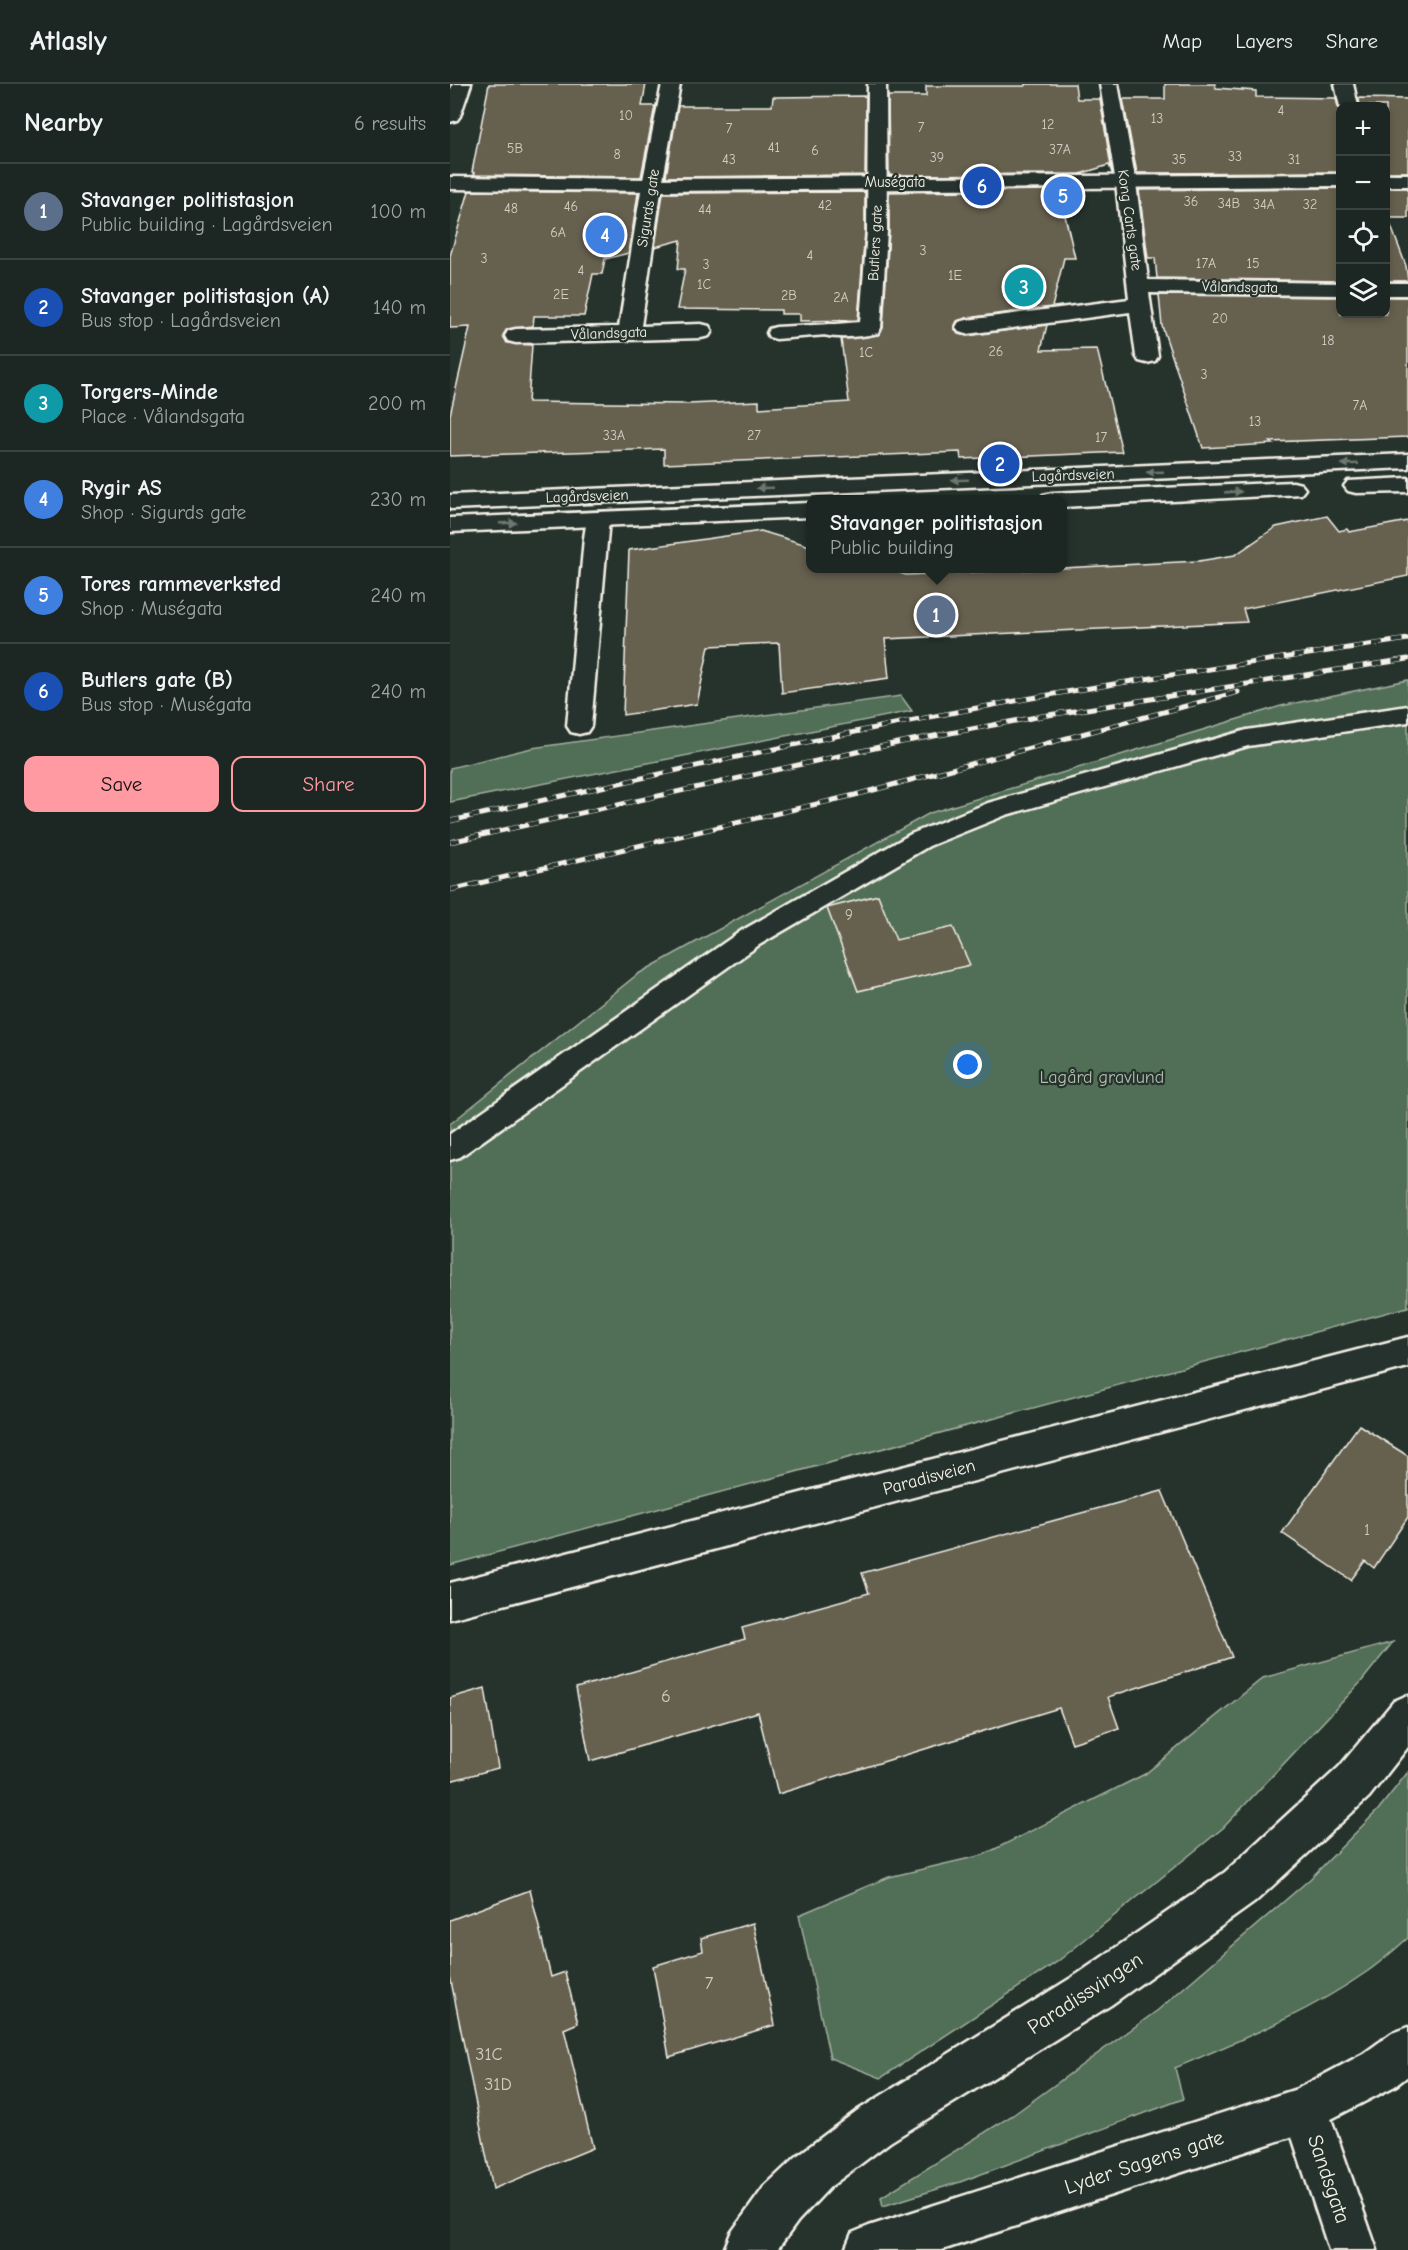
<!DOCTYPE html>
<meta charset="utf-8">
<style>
body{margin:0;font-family:"Comic Neue",sans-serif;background:#29322f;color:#f1f3f6}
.controls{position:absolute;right:18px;top:18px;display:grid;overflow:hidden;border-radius:12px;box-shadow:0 3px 9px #0003}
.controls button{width:54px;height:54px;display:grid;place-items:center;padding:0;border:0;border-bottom:2px solid #3a4340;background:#1c2622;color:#f1f3f6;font:30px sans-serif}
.you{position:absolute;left:518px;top:981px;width:21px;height:21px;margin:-15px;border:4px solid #fff;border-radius:50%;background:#1a73e8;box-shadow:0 0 0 9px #1a73e833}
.badge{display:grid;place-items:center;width:39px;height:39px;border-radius:50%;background:#ff9aa2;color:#fff;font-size:20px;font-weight:700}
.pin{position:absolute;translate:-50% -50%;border:3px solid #fff;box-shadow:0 2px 6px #0006}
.popup{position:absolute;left:356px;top:411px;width:261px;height:78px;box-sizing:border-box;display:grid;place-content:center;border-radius:12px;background:#1c2622;filter:drop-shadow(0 2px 4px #0005);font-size:20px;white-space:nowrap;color:#a0a5a5}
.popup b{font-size:22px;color:#f1f3f6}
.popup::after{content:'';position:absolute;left:50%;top:100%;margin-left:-12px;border:12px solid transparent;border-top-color:#1c2622}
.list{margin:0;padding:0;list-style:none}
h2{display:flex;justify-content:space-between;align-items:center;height:78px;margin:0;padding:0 24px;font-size:26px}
h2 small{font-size:20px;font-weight:400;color:#a0a5a5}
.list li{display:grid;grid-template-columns:39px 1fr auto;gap:18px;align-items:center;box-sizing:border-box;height:96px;padding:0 24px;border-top:2px solid #3a4340}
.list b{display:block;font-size:22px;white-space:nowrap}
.list p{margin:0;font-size:20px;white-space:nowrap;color:#a0a5a5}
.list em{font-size:20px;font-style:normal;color:#a0a5a5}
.actions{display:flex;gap:12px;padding:18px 24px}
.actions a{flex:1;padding:14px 0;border:2px solid #ff9aa2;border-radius:12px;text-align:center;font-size:21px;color:#ff9aa2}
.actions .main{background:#ff9aa2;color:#111}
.icon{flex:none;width:33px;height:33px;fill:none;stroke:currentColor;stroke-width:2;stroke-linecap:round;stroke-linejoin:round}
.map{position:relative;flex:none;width:958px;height:2166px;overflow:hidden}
header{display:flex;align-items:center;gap:36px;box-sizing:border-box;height:84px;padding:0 30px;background:#1c2622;border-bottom:2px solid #3a4340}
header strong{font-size:28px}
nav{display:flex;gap:33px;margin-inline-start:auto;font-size:21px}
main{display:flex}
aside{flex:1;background:#1c2622}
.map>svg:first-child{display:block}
.green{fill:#516e56;stroke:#a2b09f;stroke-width:1.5}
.building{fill:#66604f;stroke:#f4f1e8;stroke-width:1.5}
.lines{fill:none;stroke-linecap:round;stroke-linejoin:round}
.lane-casing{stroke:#f4f1e8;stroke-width:5}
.street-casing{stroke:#f4f1e8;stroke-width:5}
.secondary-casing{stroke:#f4f1e8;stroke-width:5}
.primary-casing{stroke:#f4f1e8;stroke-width:5}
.lane{fill:#26332d;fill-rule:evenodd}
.street{fill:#26332d;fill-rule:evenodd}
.secondary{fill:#26332d;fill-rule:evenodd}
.primary{fill:#26332d;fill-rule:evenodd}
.rail-casing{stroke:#f4f1e8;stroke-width:5}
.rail{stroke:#26332d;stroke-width:4;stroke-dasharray:10;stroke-linecap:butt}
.oneway{fill:#6e766e}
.labels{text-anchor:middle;stroke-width:4.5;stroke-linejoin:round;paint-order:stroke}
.far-number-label{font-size:14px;fill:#d0cdc2}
.far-street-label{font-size:15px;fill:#f4f1e8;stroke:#26332d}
.number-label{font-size:15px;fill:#d0cdc2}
.park-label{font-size:18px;fill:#b3bdae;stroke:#26332d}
.street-label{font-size:18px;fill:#f4f1e8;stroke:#26332d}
.near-number-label{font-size:18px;fill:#d0cdc2}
.near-street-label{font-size:21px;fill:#f4f1e8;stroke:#26332d}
</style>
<header>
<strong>Atlasly</strong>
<nav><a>Map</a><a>Layers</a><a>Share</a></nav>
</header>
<main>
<aside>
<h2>Nearby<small>6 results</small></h2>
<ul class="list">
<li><span class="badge" style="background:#5c6f8a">1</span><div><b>Stavanger politistasjon</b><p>Public building · Lagårdsveien</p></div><em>100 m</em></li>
<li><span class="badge" style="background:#1a4fb4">2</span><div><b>Stavanger politistasjon (A)</b><p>Bus stop · Lagårdsveien</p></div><em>140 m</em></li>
<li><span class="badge" style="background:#0f9aa8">3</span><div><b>Torgers-Minde</b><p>Place · Vålandsgata</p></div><em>200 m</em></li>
<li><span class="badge" style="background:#3f7fe0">4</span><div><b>Rygir AS</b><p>Shop · Sigurds gate</p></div><em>230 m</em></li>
<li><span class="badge" style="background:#3f7fe0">5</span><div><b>Tores rammeverksted</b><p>Shop · Muségata</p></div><em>240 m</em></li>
<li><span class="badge" style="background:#1a4fb4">6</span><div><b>Butlers gate (B)</b><p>Bus stop · Muségata</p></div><em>240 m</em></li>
</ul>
<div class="actions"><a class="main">Save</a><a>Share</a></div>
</aside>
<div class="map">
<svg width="958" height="2166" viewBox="0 0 958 2166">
<rect width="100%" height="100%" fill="#26332d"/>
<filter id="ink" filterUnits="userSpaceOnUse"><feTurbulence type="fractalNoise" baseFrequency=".0167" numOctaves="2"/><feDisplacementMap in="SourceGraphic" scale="12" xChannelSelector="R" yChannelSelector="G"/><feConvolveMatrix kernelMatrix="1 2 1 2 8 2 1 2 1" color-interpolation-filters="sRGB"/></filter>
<g filter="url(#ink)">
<g class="green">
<path d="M958 596V1223L0 1481V1040L188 890 480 729 831 622Z"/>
<path d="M451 612 462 627 0 718V684L82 664Z"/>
<path d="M943 1558 911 1598 773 1744 607 1878 431 1994 380 1974 349 1831 439 1793 533 1771 695 1690 813 1594Z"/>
<path d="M958 1688V1854C944 1866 930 1879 915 1889 856 1930 790 1956 725 1984L733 2015 510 2098 433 2122 431 2113 563 2031 708 1926 860 1795 928 1726Z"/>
</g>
<g class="building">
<path d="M39 0H196L192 22H205L191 93 24 91 25 89 22 88Z"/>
<path d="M575 0H625L627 15H650L662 89 659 81 630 90 439 91 438 12H476V2H575Z"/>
<path d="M715 0H765L766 4 806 7V13L886 14 888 23 891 25V88L687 89 673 15H715Z"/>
<path d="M416 12 415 91 216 93 228 22H322L323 13Z"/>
<path d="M909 14 958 15V88H936V22H910Z"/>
<path d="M891 104V197L707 194 705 174H698L689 106Z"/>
<path d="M936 104H958V134H938L956 182 958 197H936Z"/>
<path d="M609 106 625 174H614L602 223 516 234 507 237 504 244 508 250 517 252 597 241 591 266 647 265 672 368 511 375 510 368 214 380V365L0 372V331L20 243 0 244V172L19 107 188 109 179 169 155 175 152 190H143L134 232H84L83 242 57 245 53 251 57 259 82 261 78 318 238 320 309 317V324L399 318 391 255 428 251 433 244 439 147V108Z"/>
<path d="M415 108V147L408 236 350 237V230H331V226L227 225 235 185H228L231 156 205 163 213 109Z"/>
<path d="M709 211 891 213V230H936V213H958V353L820 358 823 360 753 364 712 242Z"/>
<path d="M877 432 889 447 897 445 899 448 958 437V492L793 525 797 538 435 555 439 594 332 609 329 559 259 562 247 620 173 631 179 466 311 447 360 462V484H435L456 491 612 484 749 477 785 471 826 443Z"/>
<path d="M428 811 446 856 503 843 520 881 408 907 377 824Z"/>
<path d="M909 1341 958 1372V1433L924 1484 915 1477 901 1496 832 1449Z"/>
<path d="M712 1407 782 1573 658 1613 669 1644 622 1659 609 1624 328 1710 308 1628 140 1677 126 1604 295 1555 292 1544 419 1509 412 1489Z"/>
<path d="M35 1604 48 1684 0 1697V1614Z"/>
<path d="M80 1806 101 1893 115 1888 128 1939 114 1945 143 2064 43 2105 0 1892V1836Z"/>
<path d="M303 1839 325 1941 219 1973 203 1882 253 1867 251 1854Z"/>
</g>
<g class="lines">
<g class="lane-casing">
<g id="lane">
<path d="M382 240 389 242 391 246 389 250 326 255 319 253 317 249 319 245 326 243Z"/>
<path d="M148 429 155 431 159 435 141 642 137 648 129 650 121 648 117 642 134 454 137 435 141 431Z"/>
<path d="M958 622V638L798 662 556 731 479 762 309 861 10 1073 0 1076V1050L291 847 461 750 538 719 797 646Z"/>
</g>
</g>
<g class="street-casing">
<g id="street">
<path d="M3 0H21L10 32 7 36 0 38V7Z"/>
<path d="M212 0H230L212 101 191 242 251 240 259 242 262 247 259 252 251 254 66 259 58 257 55 252 58 247 66 245 169 243 192 101Z"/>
<path d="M418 0H436L437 147 431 244 428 249C412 253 390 255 374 251L371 246 374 241 410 238 417 147Z"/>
<path d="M650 0H668L686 99 698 196 890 199V211L699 209 708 272 705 277 697 279 689 277 686 272 680 228 517 250 509 248 506 243 509 238 517 236 679 215 666 99Z"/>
<path d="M885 0H903L908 22 890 23Z"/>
<rect x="936" y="199" width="22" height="12"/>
<path d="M958 1611V1663L919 1713 805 1818 661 1921 440 2058 380 2103 348 2137 327 2166H274L281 2149 314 2103 348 2071 408 2026 629 1889 775 1788 889 1683 944 1617Z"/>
<path d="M856 2002 872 2009 927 2166H879L833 2025 840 2009Z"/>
</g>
</g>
<g class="secondary-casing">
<g id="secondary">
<path d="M890 90V102L202 107 0 105V93L202 95Z"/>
<rect x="936" y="90" width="22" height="12"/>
<path d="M958 1253V1283L0 1535V1499Z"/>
<path d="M958 1943V1992L945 2002 856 2048 492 2166H395L402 2149 419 2142 847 2005 913 1970 942 1949Z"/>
</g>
</g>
<g class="primary-casing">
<g id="primary">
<path d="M958 370V384L0 425V411Z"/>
<path d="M958 394V408L906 409 898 407 894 402 898 397Z"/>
<path d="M843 398 851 400 855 405 851 410 612 423V416H590L593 411 602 409Z"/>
<path d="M360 419V433L0 448V434Z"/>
</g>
</g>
<use href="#lane" class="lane"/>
<use href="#street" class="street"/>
<use href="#secondary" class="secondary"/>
<use href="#primary" class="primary"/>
<g class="rail-casing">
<g id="rail">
<path d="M0 737C175 698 351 657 527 624 670 597 814 577 958 555"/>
<path d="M0 758 452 658 592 632 958 575"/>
<path d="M0 806 405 711 788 608"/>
</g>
</g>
<use href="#rail" class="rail"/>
</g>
<defs><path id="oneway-solid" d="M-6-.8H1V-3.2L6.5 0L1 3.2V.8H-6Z" transform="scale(1.5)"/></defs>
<g class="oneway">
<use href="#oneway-solid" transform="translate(900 380) rotate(178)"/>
<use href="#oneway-solid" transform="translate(705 388) rotate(178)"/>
<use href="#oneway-solid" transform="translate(510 396) rotate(178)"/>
<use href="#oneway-solid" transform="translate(315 404) rotate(178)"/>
<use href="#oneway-solid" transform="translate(783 408) rotate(-3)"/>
<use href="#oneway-solid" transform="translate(58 439) rotate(-2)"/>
</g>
</g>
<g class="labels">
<g class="far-number-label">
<text x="831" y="31">4</text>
<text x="176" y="36">10</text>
<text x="707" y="39">13</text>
<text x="598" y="45">12</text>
<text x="471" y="48">7</text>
<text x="279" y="49">7</text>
<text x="324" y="68">41</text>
<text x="65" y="69">5B</text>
<text x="610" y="70">37A</text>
<text x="365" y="71">6</text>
<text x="167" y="75">8</text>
<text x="785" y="77">33</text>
<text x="487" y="78">39</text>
<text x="279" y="80">43</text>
<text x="729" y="80">35</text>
<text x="844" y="80">31</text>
<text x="741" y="122">36</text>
<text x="779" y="124">34B</text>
<text x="814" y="125">34A</text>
<text x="860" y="125">32</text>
<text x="375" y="126">42</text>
<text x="121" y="127">46</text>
<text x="61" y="129">48</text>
<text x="255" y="130">44</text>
<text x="108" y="153">6A</text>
<text x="473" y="171">3</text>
<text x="360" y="176">4</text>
<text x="34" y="179">3</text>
<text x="756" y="184">17A</text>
<text x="803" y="184">15</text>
<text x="256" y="185">3</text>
<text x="131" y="191">4</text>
<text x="505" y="196">1E</text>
<text x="254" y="205">1C</text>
<text x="111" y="215">2E</text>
<text x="339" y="216">2B</text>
<text x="391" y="218">2A</text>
<text x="770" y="239">20</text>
<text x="878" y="261">18</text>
<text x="546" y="272">26</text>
<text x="416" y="273">1C</text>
<text x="754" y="295">3</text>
<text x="910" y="326">7A</text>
<text x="805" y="342">13</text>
<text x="164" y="356">33A</text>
<text x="304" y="356">27</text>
<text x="651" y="358">17</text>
</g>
<g class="far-street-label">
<text x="445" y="103">Muségata</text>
<text transform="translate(198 124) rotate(-81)" y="5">Sigurds gate</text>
<text transform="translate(680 136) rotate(82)" y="5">Kong Carls gate</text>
<text transform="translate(425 159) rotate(-87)" y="5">Butlers gate</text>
<text transform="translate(790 203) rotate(1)" y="5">Vålandsgata</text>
<text transform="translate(159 249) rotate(-2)" y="5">Vålandsgata</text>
<text transform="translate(623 391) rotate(-2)" y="5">Lagårdsveien</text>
<text transform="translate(137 412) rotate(-2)" y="5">Lagårdsveien</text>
</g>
<g class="number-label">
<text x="399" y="836">9</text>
<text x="917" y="1451">1</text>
</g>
<g class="park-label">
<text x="652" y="999">Lagård gravlund</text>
</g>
<g class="street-label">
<text transform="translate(479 1393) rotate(-15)" y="6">Paradisveien</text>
</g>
<g class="near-number-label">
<text x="216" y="1618">6</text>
<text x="259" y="1905">7</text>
<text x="39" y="1976">31C</text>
<text x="48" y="2006">31D</text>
</g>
<g class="near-street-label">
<text transform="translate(635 1909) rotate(-33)" y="7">Paradissvingen</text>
<text transform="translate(694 2078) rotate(-18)" y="7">Lyder Sagens gate</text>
<text transform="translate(879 2095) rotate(71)" y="7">Sandsgata</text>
</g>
</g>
</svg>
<div class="controls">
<button>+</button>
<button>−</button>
<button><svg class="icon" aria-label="locate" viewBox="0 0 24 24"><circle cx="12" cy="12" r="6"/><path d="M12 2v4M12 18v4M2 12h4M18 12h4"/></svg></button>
<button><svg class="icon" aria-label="layers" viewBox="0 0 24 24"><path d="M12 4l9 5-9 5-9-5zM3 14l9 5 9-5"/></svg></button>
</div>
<div class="you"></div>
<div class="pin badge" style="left:486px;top:531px;background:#5c6f8a">1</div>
<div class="popup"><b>Stavanger politistasjon</b>Public building</div>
<div class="pin badge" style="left:550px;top:380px;background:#1a4fb4">2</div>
<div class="pin badge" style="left:574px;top:203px;background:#0f9aa8">3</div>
<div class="pin badge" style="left:155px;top:151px;background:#3f7fe0">4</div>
<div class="pin badge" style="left:613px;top:112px;background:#3f7fe0">5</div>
<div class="pin badge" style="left:532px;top:102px;background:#1a4fb4">6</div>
</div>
</main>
